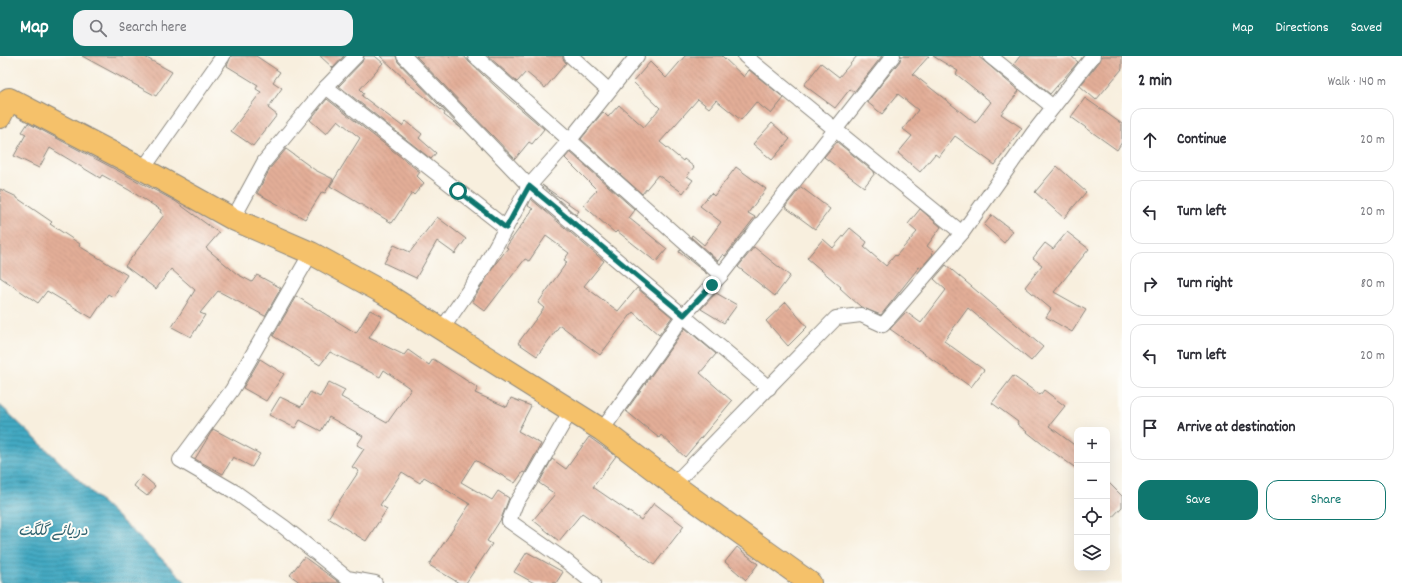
<!DOCTYPE html>
<meta charset="utf-8">
<style>
body{margin:0;font-family:Dekko,"Playpen Sans Arabic",sans-serif;background:#f2f2f3;color:#2b2b33}
.controls{position:absolute;right:12px;bottom:12px;display:grid;overflow:hidden;border-radius:8px;box-shadow:0 4px 16px #0002}
.controls button{width:36px;height:36px;display:grid;place-items:center;padding:0;border:0;border-bottom:1px solid #e1e1e2;background:#fff;color:#2b2b33;font:20px sans-serif}
.stop{position:absolute;width:12px;height:12px;margin:-9px;border:3px solid #0f766e;border-radius:50%;background:#fff}
.stop.end{background:#0f766e;border-color:#fff;box-shadow:0 1px 4px #0008}
.list{margin:0;padding:0;list-style:none}
h2{display:flex;justify-content:space-between;align-items:center;height:52px;margin:0;padding:0 16px;font-size:17px}
h2 small{font-size:13px;font-weight:400;color:#7c7c81}
.list li{display:grid;grid-template-columns:26px 1fr auto;gap:12px;align-items:center;box-sizing:border-box;height:64px;margin:0 8px 8px;padding:0 8px;border:1px solid #e1e1e2;border-radius:12px}
.list b{display:block;font-size:15px;white-space:nowrap}
.list em{font-size:13px;font-style:normal;color:#7c7c81}
.actions{display:flex;gap:8px;padding:12px 16px}
.actions a{flex:1;padding:9px 0;border:1px solid #0f766e;border-radius:12px;text-align:center;font-size:14px;color:#0f766e}
.actions .main{background:#0f766e;color:#fff}
.icon{flex:none;width:22px;height:22px;fill:none;stroke:currentColor;stroke-width:2;stroke-linecap:round;stroke-linejoin:round}
.map{position:relative;flex:none;width:1122px;height:527px;overflow:hidden}
header{display:flex;align-items:center;gap:24px;box-sizing:border-box;height:56px;padding:0 20px;background:#0f766e;color:#fff}
header strong{font-size:19px}
nav{display:flex;gap:22px;margin-inline-start:auto;font-size:14px}
.search{width:280px;height:36px;background:#f2f2f3;display:flex;align-items:center;gap:10px;box-sizing:border-box;padding:0 14px;border-radius:12px;color:#7c7c81;font-size:15px}
main{display:flex}
aside{flex:1;background:#fff}
.map>svg:first-child{display:block}
.water{fill:url(#water-rules);stroke:#2f626f}
.building{fill:url(#building-back-hatch)}
.lines{fill:none;stroke-linecap:round;stroke-linejoin:round}
.minor-casing{stroke:#8a867d;stroke-width:16}
.primary-casing{stroke:#8a867d;stroke-width:24}
.minor{stroke:#fff;stroke-width:14}
.primary{stroke:#f5c16b;stroke-width:22}
.route{stroke:#0f766e;stroke-width:5}
.labels{text-anchor:middle;stroke-width:4;stroke-linejoin:round;paint-order:stroke}
.water-label{font-size:15px;font-style:italic;fill:#2f626f;stroke:#fdfcf7}
</style>
<header>
<strong>Map</strong>
<div class="search"><svg class="icon" aria-label="search" viewBox="0 0 24 24"><circle cx="10" cy="10" r="6"/><path d="M15 15l6 6"/></svg>Search here</div>
<nav><a>Map</a><a>Directions</a><a>Saved</a></nav>
</header>
<main>
<div class="map">
<svg width="1122" height="527" viewBox="0 0 1122 527">
<defs>
<pattern id="water-rules" width="6" height="5" patternUnits="userSpaceOnUse"><rect width="6" height="5" fill="#42a9c2"/><path d="M0 2.5h6" fill="none" stroke="#36899d"/></pattern>
<pattern id="building-back-hatch" width="6" height="6" patternUnits="userSpaceOnUse"><rect width="6" height="6" fill="#e3ae98"/><path d="M-1 5l2 2M0 0l6 6M5-1l2 2" fill="none" stroke="#c29582"/></pattern>
</defs>
<rect width="100%" height="100%" fill="#fdfcf7"/>
<filter id="ink" filterUnits="userSpaceOnUse"><feTurbulence type="fractalNoise" baseFrequency=".025" numOctaves="2"/><feDisplacementMap in="SourceGraphic" scale="8" xChannelSelector="R" yChannelSelector="G"/><feConvolveMatrix kernelMatrix="1 2 1 2 8 2 1 2 1" color-interpolation-filters="sRGB"/></filter>
<filter id="wash" filterUnits="userSpaceOnUse"><feTurbulence type="fractalNoise" baseFrequency=".012" numOctaves="4" result="noise"/><feDisplacementMap in="SourceGraphic" scale="16" xChannelSelector="R" yChannelSelector="G"/><feGaussianBlur stdDeviation="0.9" result="paint"/><feColorMatrix in="noise" values="0 0 0 0 0 0 0 0 0 0 0 0 0 0 0 0 0 1.4 0 .05"/><feComposite in="paint" operator="in"/></filter>
<g filter="url(#wash)">
<rect width="100%" height="100%" fill="#f8efde"/>
<path class="water" d="M0 349 187 527H0Z"/>
<g id="blocks">
<g class="building">
<path d="M82 0H143L172 16 156 40Z"/>
<path d="M231 0H256L280 16 273 26 282 32 268 52 277 59 253 90 231 75 261 36 256 33 258 29 227 10Z"/>
<path d="M320 0H344L333 12Z"/>
<path d="M364 0H375L383 7 360 33 364 37 362 40 402 70 406 65 422 78 419 82 436 97 431 103 339 30 362 6Z"/>
<path d="M380 0H396L398 6 462 73 444 59 445 57 405 25 406 24Z"/>
<path d="M416 0H464L469 6 509 43 544 73 532 88 529 86 515 103Z"/>
<path d="M488 0H563V3L566 7 545 32 526 16 517 26Z"/>
<path d="M685 0H722L744 21 749 14 784 42 771 58 756 46 741 64 716 44 709 52 698 43 660 86 683 105 684 103 694 111 687 120 693 124 683 137 658 119 642 138 581 83 603 56 608 61 619 49 644 71 660 52 633 26 650 6 666 22Z"/>
<path d="M857 0H882L854 36 850 33 835 52 804 29 821 7 839 21Z"/>
<path d="M901 0H929L913 18 975 67 991 46 956 18 958 15 933 0H978L1019 35 1001 58 1022 72 995 109 955 80 939 101 935 98 920 116 898 97 912 80 903 73 918 54 898 38 882 58 867 46 900 5Z"/>
<path d="M1020 0H1071L1078 6 1050 38 1014 8Z"/>
<path d="M1102 0H1122V13L1096 44 1080 30 1100 5Z"/>
<path d="M1085 42 1122 68V86L1117 94 1071 61Z"/>
<path d="M327 43 420 116 417 120 424 127 414 139 412 137 392 167 330 130 360 82 338 64 326 78 310 64Z"/>
<path d="M28 67 175 145 219 177 206 192 237 218 252 226 257 219 281 232 265 260 218 235 200 257 205 259 191 281 172 271 195 234 171 213 156 233 125 210 164 159 160 156 161 154 129 134 102 119 100 122 50 92 39 112 14 100 26 78 22 76Z"/>
<path d="M772 67 790 83 772 104 753 88Z"/>
<path d="M837 86 875 117 864 131 824 101Z"/>
<path d="M286 93 315 114 333 123 325 137 322 136 305 163 257 137 271 111Z"/>
<path d="M570 96 635 154 629 162 667 193 656 206 617 175 615 177 583 149 597 134 565 102Z"/>
<path d="M1057 110 1086 136 1064 162 1035 136Z"/>
<path d="M736 111 766 133 748 157 755 161 725 200 723 198 718 205 691 181 692 179 704 189 721 166 700 150 711 137 714 140Z"/>
<path d="M542 129 579 155 576 159Z"/>
<path d="M801 131 830 153 815 173 785 151Z"/>
<path d="M0 133 17 141V142L52 166 50 168 80 188 79 190 127 219 113 241 108 238 92 262 47 235 38 247 0 221Z"/>
<path d="M531 143 604 205 584 230 618 255 637 232 672 261 659 279 633 256 600 299 560 269 537 300 518 287 544 252 538 247 567 206 564 204 569 197 546 180 529 205 525 203 485 255 472 245 496 207 508 192 506 191 533 153 528 150Z"/>
<path d="M920 153 941 171 927 190 933 195 932 197 933 198 921 212 919 211 881 259 861 251 840 232 841 231 807 202 823 183 833 192 850 172 867 186 864 191 886 210 895 199 896 200 917 176 908 168Z"/>
<path d="M992 159 1013 175 1004 187 984 169Z"/>
<path d="M437 161 466 183 455 198 437 185 416 222 384 207 394 189 410 196Z"/>
<path d="M1067 176 1089 193 1054 236 1086 254 1072 276 1046 261 1051 253 1025 231 1042 209 1033 202 1045 187 1053 193Z"/>
<path d="M754 191 790 220 775 240 738 211Z"/>
<path d="M680 194 707 218 679 196Z"/>
<path d="M946 209 1043 291 1031 305 968 252 944 285 984 314 971 331 890 273 906 256 921 267 946 234 934 223Z"/>
<path d="M716 237 737 249 724 267 701 253Z"/>
<path d="M296 240 356 277 370 254 382 260 369 282 404 299 408 294 429 309 433 303 478 332 475 337 507 351 511 342 531 350 518 375 541 388 525 417 523 416 515 427 475 404 461 426 492 444 498 435 509 442 501 463 487 485 492 488 466 527H459L429 509 470 448 424 421 420 427 402 416 380 449 387 453 366 485 328 462 359 415 352 411 364 393 357 389 363 380 329 361 321 375 300 364 295 372 269 359 280 341 301 351 310 336 320 341 329 326 345 334 341 341 387 367 411 333 384 314 380 321 330 296 320 309 273 280Z"/>
<path d="M786 246 807 271 788 290 766 265Z"/>
<path d="M685 272 716 298 700 317 732 345 685 401 661 379 659 382 626 355Z"/>
<path d="M260 303 284 318 266 345 243 332Z"/>
<path d="M1013 320 1040 339 1044 334 1065 350 1049 370 1077 391V413L1046 391 1017 368 1018 366 992 347Z"/>
<path d="M213 373 260 398 252 411 233 401 223 418 195 403Z"/>
<path d="M589 381 616 400 593 431 641 464 654 447 684 470 654 509 621 484 582 457 559 485 533 464 555 438 539 427 552 403 566 413Z"/>
<path d="M142 419 155 430 147 440 134 430Z"/>
<path d="M1107 425 1122 440V451L1107 467Z"/>
<path d="M737 491 758 508 746 524 725 506Z"/>
<path d="M527 496 563 516 556 527H534L514 516Z"/>
<path d="M304 501 340 527H301L290 519Z"/>
</g>
</g>
</g>
<g filter="url(#ink)">
<use href="#blocks" fill-opacity="0" stroke="#8a867d" stroke-width="1"/>
<g class="lines">
<g class="minor-casing">
<g id="minor">
<path d="M404 0 529 130 769 332"/>
<path d="M475 0 721 219"/>
<path d="M571 0 608 34"/>
<path d="M745 0 962 177"/>
<path d="M990 0 1053 51"/>
<path d="M326 31 506 172"/>
<path d="M143 113 223 0"/>
<path d="M233 163 264 106 326 31 356 0"/>
<path d="M311 197 232 334 180 404 235 436 284 471 347 522 375 527"/>
<path d="M442 273 482 215 529 130 569 85 637 0"/>
<path d="M571 354 529 427 516 447 509 465 566 505 593 527"/>
<path d="M602 374 684 259 721 219 893 0"/>
<path d="M674 428 836 262 861 259 883 269 962 177 1033 77 1093 0"/>
</g>
</g>
<g class="primary-casing">
<path id="primary" d="M0 61 9 43 143 113 233 163 311 197 384 237 602 374 682 435 810 527"/>
</g>
<use href="#minor" class="minor"/>
<use href="#primary" class="primary"/>
</g>
</g>
<g class="lines" filter="url(#ink)">
<path class="route" d="M458 135 506 172 529 130 684 259 712 229"/>
</g>
<g class="labels">
<g class="water-label">
<text x="53" y="479">دریائے گلگت</text>
</g>
</g>
</svg>
<div class="controls">
<button>+</button>
<button>−</button>
<button><svg class="icon" aria-label="locate" viewBox="0 0 24 24"><circle cx="12" cy="12" r="6"/><path d="M12 2v4M12 18v4M2 12h4M18 12h4"/></svg></button>
<button><svg class="icon" aria-label="layers" viewBox="0 0 24 24"><path d="M12 4l9 5-9 5-9-5zM3 14l9 5 9-5"/></svg></button>
</div>
<div class="stop" style="left:458px;top:135px"></div>
<div class="stop end" style="left:712px;top:229px"></div>
</div>
<aside>
<h2>2 min<small>Walk · 140 m</small></h2>
<ul class="list">
<li><svg class="icon" aria-label="ahead" viewBox="0 0 24 24"><path d="M12 20V5M6 11l6-6 6 6"/></svg><div><b>Continue</b></div><em>20 m</em></li>
<li><svg class="icon" aria-label="left" viewBox="0 0 24 24"><path d="M17 20v-9H6M10 6l-5 5 5 5"/></svg><div><b>Turn left</b></div><em>20 m</em></li>
<li><svg class="icon" aria-label="right" viewBox="0 0 24 24"><path d="M7 20v-9h11M14 6l5 5-5 5"/></svg><div><b>Turn right</b></div><em>80 m</em></li>
<li><svg class="icon" aria-label="left" viewBox="0 0 24 24"><path d="M17 20v-9H6M10 6l-5 5 5 5"/></svg><div><b>Turn left</b></div><em>20 m</em></li>
<li><svg class="icon" aria-label="arrive" viewBox="0 0 24 24"><path d="M6 21V4h12l-3 4 3 4H6"/></svg><div><b>Arrive at destination</b></div></li>
</ul>
<div class="actions"><a class="main">Save</a><a>Share</a></div>
</aside>
</main>
